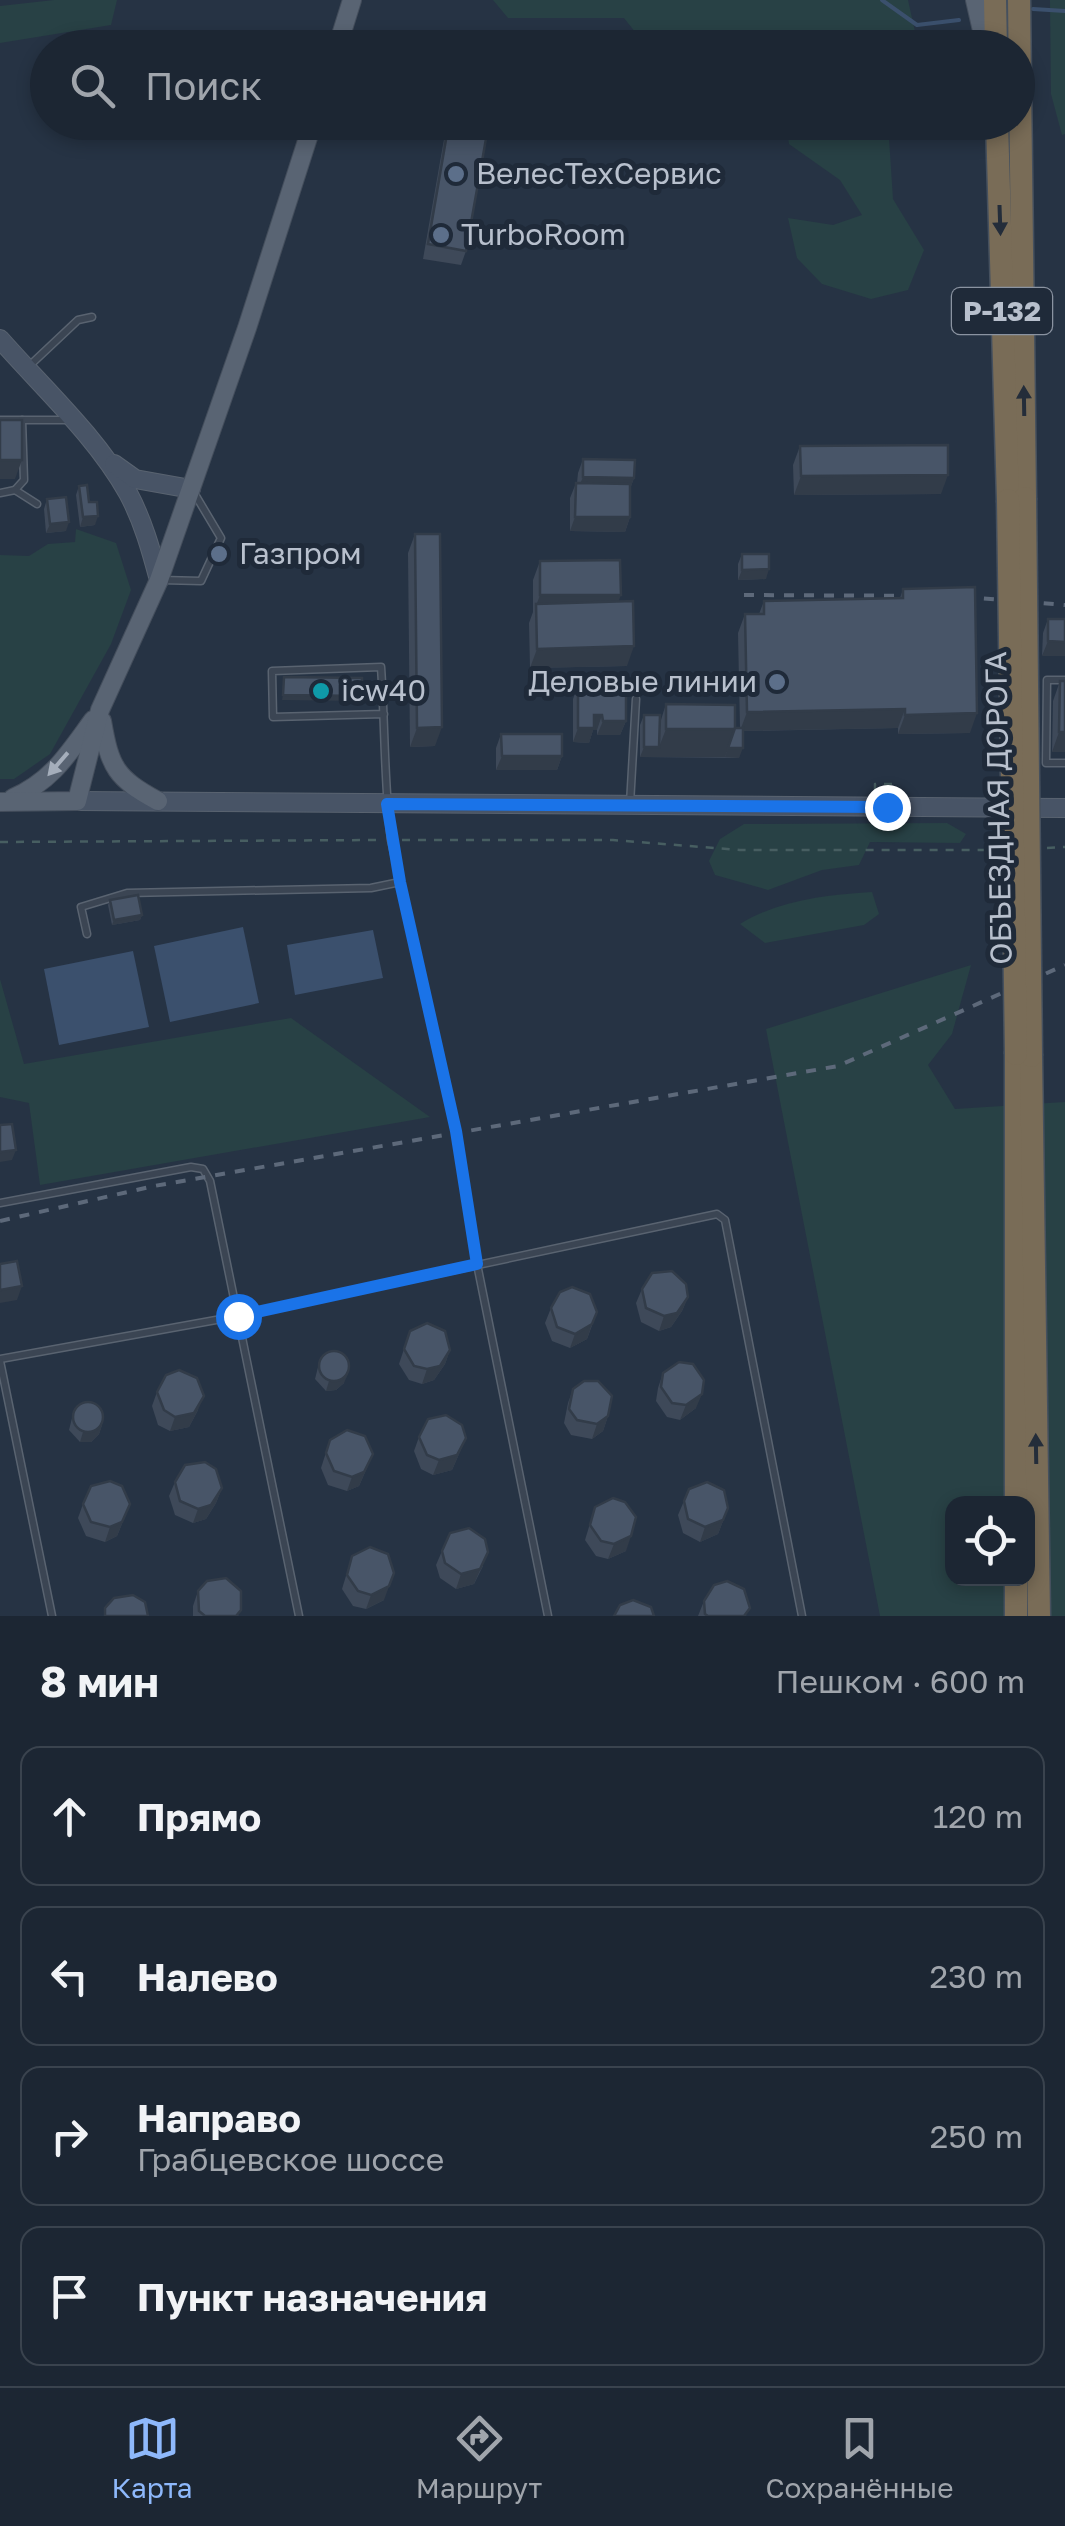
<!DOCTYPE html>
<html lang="ru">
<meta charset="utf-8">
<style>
body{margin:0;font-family:"Golos Text",sans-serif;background:#29323f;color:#f1f3f6}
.controls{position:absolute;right:30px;bottom:30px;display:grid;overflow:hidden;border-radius:20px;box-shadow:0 5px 15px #0003}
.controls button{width:90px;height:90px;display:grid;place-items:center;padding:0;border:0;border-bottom:2px solid #3a434e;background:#1c2633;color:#f1f3f6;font:50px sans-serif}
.stop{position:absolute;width:30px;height:30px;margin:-22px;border:8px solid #1a73e8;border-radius:50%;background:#fff}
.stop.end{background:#1a73e8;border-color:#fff;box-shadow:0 2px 10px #0008}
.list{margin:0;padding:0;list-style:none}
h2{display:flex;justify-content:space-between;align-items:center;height:130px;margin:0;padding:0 40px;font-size:42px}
h2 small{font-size:32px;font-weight:400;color:#a0a5ac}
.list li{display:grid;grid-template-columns:65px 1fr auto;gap:30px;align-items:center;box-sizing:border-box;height:140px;margin:0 20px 20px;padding:0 20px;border:2px solid #3a434e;border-radius:20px}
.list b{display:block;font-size:38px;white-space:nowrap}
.list p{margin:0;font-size:32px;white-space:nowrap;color:#a0a5ac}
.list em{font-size:32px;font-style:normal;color:#a0a5ac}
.icon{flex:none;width:55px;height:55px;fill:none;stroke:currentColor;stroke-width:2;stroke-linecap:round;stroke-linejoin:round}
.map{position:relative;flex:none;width:1065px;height:1616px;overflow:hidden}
.search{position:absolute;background:#1c2633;box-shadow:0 5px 15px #0003;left:30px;right:30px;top:30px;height:110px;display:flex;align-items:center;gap:25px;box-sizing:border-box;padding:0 35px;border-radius:55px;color:#a0a5ac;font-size:38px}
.sheet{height:770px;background:#1c2633}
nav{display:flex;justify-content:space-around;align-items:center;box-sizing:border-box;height:140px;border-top:2px solid #3a434e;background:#1c2633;font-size:28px;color:#a0a5ac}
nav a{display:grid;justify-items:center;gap:5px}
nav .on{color:#8eb8fb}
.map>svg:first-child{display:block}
.green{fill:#284145;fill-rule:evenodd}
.water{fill:#3b506d}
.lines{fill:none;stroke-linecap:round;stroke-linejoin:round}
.stream{stroke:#3b506d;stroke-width:4}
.lane-casing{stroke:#596370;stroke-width:9}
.secondary-casing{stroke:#596370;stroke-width:20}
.primary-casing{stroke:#444e5c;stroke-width:20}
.highway-casing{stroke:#45505e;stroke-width:25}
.path{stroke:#475e61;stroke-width:2.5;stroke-dasharray:8 8;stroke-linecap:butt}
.lane{stroke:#3b4553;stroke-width:6}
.secondary{stroke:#485466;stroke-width:18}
.primary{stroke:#596473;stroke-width:18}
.highway{stroke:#796c57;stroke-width:22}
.rail{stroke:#5d697a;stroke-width:4;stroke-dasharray:10 10;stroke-linecap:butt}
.highway-bridge-casing{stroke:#45505e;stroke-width:25;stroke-linecap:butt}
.highway-bridge{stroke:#796c57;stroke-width:22}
.wall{fill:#3e4959}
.shaded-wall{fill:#323c49}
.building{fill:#485568;stroke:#323c49;stroke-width:2.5}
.oneway{fill:#242d3a}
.oneway2{fill:#a5aebb}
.route{stroke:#1a73e8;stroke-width:12}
.service-dot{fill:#5c6f8a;stroke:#1f2a39;stroke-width:4}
.culture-dot{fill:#0f9aa8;stroke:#1f2a39;stroke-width:4}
.labels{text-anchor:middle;stroke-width:10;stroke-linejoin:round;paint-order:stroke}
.shield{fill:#1f2a39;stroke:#8a93a1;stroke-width:2.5}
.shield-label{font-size:28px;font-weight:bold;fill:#b8c0cd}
.poi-label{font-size:30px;fill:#b8c0cd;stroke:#1f2a39;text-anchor:start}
.street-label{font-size:30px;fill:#b8c0cd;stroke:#1f2a39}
</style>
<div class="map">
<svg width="1065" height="1616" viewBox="0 0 1065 1616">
<rect width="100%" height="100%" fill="#263344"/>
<g class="green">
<path d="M54 0H117L111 25 0 43V6Z"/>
<path d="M493 0H908L916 36 910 48 647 47 624 18H508Z"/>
<path d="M1050 0H1065V134L1062 135 1051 94Z"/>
<path d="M786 123H888L893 199 924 250 908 290 871 299 822 284 797 258 788 218 833 225 862 215 840 180 789 144Z"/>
<path d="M76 529 116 543 131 590 111 644 50 754 14 779H0V555L29 556 48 544 75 542Z"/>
<path d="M947 823 966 834 960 843 870 842 859 865 822 870 768 890 715 875 709 861 720 839 744 824Z"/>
<path d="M872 892 879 914 864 925 765 943 740 924C779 900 826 895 872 892Z"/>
<path d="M971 965 952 1034 928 1065 955 1109 1065 1102V1616H880L766 1029ZM952 1504H1028V1578H952Z"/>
<path d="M0 979 24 1064 291 1018 430 1117 40 1185 29 1103 0 1097Z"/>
</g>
<g class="water">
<path d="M243 927 259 1003 170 1022 154 946Z"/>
<path d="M373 930 383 978 295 995 287 945Z"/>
<path d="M133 951 149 1027 59 1045 44 969Z"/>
</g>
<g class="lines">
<g class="stream">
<path d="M882 0 917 25 959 20"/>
<path d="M1033 9 1065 11"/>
</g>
<g class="lane-casing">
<g id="lane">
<path d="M27 368 78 320 92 317"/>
<path d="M0 420H70"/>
<path d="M15 490 24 480 22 420"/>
<path d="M0 493 15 490 37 504"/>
<path d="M161 580 201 581 221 538 193 491"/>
<path d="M1065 680H1047L1046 763H1065"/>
<path d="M384 714 273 717 272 671 381 667C385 724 384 783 391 840L456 1131 477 1264 548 1616"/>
<path d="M630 804 636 699"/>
<path d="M87 934 81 907 127 893 371 888 400 882"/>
<path d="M0 1203 191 1167 203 1169 210 1181 299 1616"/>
<path d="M0 1359 238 1316 717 1214 725 1220 802 1616"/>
<path d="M0 1361 52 1616"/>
</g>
</g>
<g class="secondary-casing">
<g id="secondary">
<path d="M0 339C43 388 96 436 128 493 143 521 151 550 159 580"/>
<path d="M114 464 135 479 191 489"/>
<path d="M77 801 1065 808"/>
</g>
</g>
<g class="primary-casing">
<g id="primary">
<path d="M975 0 986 48"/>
<path d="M337 48 352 0"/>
<path d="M102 721C110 768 116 778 158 801"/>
<path d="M13 798C52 781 68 754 93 720"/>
<path d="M0 802 77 801 100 710 159 580 247 328 313 122"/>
</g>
</g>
<g class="highway-casing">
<g id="highway">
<path d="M995 0 996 48"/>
<path d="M1019 0 1025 498"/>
<path d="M997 122 1008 500"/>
<path d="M1016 1054V1504"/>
<path d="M1031 1056 1039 1616"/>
<path d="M1016 1578V1616"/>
</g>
</g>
<g class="path">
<path d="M875 791V784H894V790"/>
<path d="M402 840H613L740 850H994"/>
<path d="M0 842 379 840"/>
<path d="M1047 848 1065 847"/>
</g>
<use href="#lane" class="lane"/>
<use href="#secondary" class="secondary"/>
<use href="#primary" class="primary"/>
<use href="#highway" class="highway"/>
<g class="rail">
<path d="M744 595 954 596 1065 605"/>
<path d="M0 1221 154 1186 838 1066 1065 965"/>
</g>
<g class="highway-bridge-casing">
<g id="highway-bridge">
<path d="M1025 498 1031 1056"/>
<path d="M1008 500 1016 1054"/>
</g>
</g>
<use href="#highway-bridge" class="highway-bridge"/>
</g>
<g class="wall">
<path d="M447 122H489L466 251 461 265 423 259Z"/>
<path d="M800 446 941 494 794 495 793 465Z"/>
<path d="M583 459 634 478 630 489V517L625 532 570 531V498L576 483H577L578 473Z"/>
<path d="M79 486 89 502 95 525 80 527 76 495Z"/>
<path d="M47 499 66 531 46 533 44 509Z"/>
<path d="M415 534 435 746 410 747 408 553Z"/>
<path d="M742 554 766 579 738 580V564Z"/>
<path d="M540 561 618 602 627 666 530 668 529 623 533 612V580Z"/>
<path d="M903 589 970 733 898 734V728L743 731 739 758 640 757V725L644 715 660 723 666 704 735 728H740L738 633 745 614H759L764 601 900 598Z"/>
<path d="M1048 619H1065L1042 656 1043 633Z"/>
<path d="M1060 681H1065V752H1052L1053 701Z"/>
<path d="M578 685 626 721 620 735H597V730H593L589 743 573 742V699Z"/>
<path d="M501 734 562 756 557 770H496V748Z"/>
<path d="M110 900 142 915 140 920 112 925 108 905Z"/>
<path d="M642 1289 688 1297 682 1311 671 1327 659 1331 641 1322 636 1303Z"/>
<path d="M551 1308 597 1312 587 1339 570 1348 552 1341 545 1323Z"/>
<path d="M410 1331 450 1350 445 1364 434 1380 422 1384 409 1380 399 1364Z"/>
<path d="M320 1359 344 1383 336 1390 326 1391 315 1379Z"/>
<path d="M663 1373 696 1408 680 1420 667 1417 656 1401 658 1388Z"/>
<path d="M573 1389 608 1416 603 1431 592 1439 571 1435 564 1423 568 1403Z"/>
<path d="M157 1392 198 1410 189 1427 170 1431 158 1425 152 1406Z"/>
<path d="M74 1410 102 1425 99 1434 91 1442H80L69 1430Z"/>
<path d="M419 1437 466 1438 452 1470 433 1475 421 1469 414 1451Z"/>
<path d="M330 1440 373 1454 359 1486 347 1491 328 1485 321 1468Z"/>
<path d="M175 1482 222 1488 216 1503 206 1519 193 1523 175 1515 169 1496Z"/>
<path d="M684 1501 728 1508 718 1534 700 1542 683 1533 678 1515Z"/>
<path d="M83 1504H130L117 1536 105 1542 86 1536 78 1518Z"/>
<path d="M595 1507 626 1551 608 1559 596 1556 585 1540Z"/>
<path d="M442 1551 483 1566 474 1584 456 1589 440 1578 436 1565Z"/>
<path d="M352 1556 384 1600 366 1609 353 1606 342 1589Z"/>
<path d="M198 1591 239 1616H193V1606Z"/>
<path d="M704 1601 747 1616H698Z"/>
</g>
<g class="shaded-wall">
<path d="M0 460H22L15 479H0Z"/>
<path d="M948 475 941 494 794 495 801 476Z"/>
<path d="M583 477 634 478 629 492 577 491Z"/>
<path d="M98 516 95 525 80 527 83 517Z"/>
<path d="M575 517H630L625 532 570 531Z"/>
<path d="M69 522 66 531 46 533 50 524Z"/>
<path d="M769 569 766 579 738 580 742 570Z"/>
<path d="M540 595H621L614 614 536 606Z"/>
<path d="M1048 641 1065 642V656H1042Z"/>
<path d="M634 646 627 666 530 668 537 649Z"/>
<path d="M283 695 362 696 360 701 282 700Z"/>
<path d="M905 709 898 728 740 731 747 712Z"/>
<path d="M977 713 970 733 898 734 905 715Z"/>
<path d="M594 715H602L597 730H593L589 743 573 742 578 728Z"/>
<path d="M603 721H626L620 735H597Z"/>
<path d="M442 727 435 746 410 747 417 728Z"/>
<path d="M666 729H735L725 757H640L644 747H659Z"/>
<path d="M1059 732H1065V752H1052Z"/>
<path d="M728 748H743L739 758 725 757Z"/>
<path d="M502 756H562L557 770H496Z"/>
<path d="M142 915 140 920 112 925 114 920Z"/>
<path d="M16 1150 12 1160 0 1162V1152Z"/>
<path d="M22 1286 17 1300 0 1303V1290Z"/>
<path d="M688 1297 682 1311 671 1327 659 1331 664 1316Z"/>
<path d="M592 1324 587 1339 570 1348 575 1334Z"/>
<path d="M450 1350 445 1364 434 1380 422 1384 427 1369Z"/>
<path d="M348 1374 344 1383 336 1390 326 1391 329 1381Z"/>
<path d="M702 1394 696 1408 680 1420 686 1405Z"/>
<path d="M204 1396 198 1410 189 1427 170 1431 175 1417Z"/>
<path d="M608 1416 603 1431 592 1439 597 1424Z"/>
<path d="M102 1425 99 1434 91 1442H80L83 1432Z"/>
<path d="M466 1438 452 1470 433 1475 439 1460Z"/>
<path d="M373 1454 359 1486 347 1491 352 1477Z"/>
<path d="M222 1488 216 1503 206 1519 193 1523 198 1509Z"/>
<path d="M130 1504 117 1536 105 1542 110 1527Z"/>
<path d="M728 1508 718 1534 700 1542 705 1527Z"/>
<path d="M631 1536 626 1551 608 1559 614 1544Z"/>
<path d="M488 1552 474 1584 456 1589 461 1574Z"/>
<path d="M394 1573 384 1600 366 1609 371 1595Z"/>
</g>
<g class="building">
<path d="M449 122H489L466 251 428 244Z"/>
<rect x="0" y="420" width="22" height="40"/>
<path d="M948 445V475L801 476 800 446Z"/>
<path d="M583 459 635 460 634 478 583 477Z"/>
<path d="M576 483 630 484V517H575Z"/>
<path d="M87 485 89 502H97L98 516 83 517 79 486Z"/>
<path d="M66 497 69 522 50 524 47 499Z"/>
<path d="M415 534H440L442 727 417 728Z"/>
<path d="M742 554H769V569L742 570Z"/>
<path d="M620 560 621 595H540V561Z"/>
<path d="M975 587 977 713 905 715V709L747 712 745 614H764V601L903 598V589Z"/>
<path d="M633 601 634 646 537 649 536 604Z"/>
<path d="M1048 619H1065V642L1048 641Z"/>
<path d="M284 677 362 678V696L283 695Z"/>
<path d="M1060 681H1065V732H1059Z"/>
<path d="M578 685H626V721H603L602 715H594V728H578Z"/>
<path d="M666 704 735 705V729H666Z"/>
<path d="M644 715H660L659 747H644Z"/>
<path d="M735 728H743V748H728Z"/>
<path d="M501 734H562V756H502Z"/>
<path d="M138 895 142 915 114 920 110 900Z"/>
<path d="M12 1124 16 1150 0 1152V1125Z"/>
<path d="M17 1261 22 1286 0 1290V1264Z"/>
<path d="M672 1271 686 1284 688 1297 677 1313 664 1316 646 1308 642 1289 652 1273Z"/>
<path d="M572 1287 590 1294 597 1312 592 1324 575 1334 557 1327 551 1308 560 1292Z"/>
<path d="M427 1323 445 1331 450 1350 440 1366 427 1369 414 1366 404 1349 410 1331Z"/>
<circle cx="334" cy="1366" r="15"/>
<path d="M679 1362 693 1364 704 1380 702 1394 686 1405 672 1403 661 1387 663 1373Z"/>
<path d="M179 1370 197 1378 204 1396 194 1413 175 1417 164 1410 157 1392 166 1375Z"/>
<path d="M584 1381H598L612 1396 608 1416 597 1424 577 1420 569 1409 573 1389Z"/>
<circle cx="88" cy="1417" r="15"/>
<path d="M446 1415 462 1425 466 1438 457 1455 439 1460 427 1455 419 1437 428 1419Z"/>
<path d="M347 1430 365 1436 373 1454 364 1472 352 1477 334 1471 326 1453 330 1440Z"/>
<path d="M205 1462 216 1469 222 1488 211 1505 198 1509 180 1501 175 1482 185 1465Z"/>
<path d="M110 1481 122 1486 130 1504 122 1522 110 1527 91 1522 83 1504 91 1486Z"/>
<path d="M707 1482 724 1490 728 1508 723 1520 705 1527 688 1519 684 1501 689 1489Z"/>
<path d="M613 1498 625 1502 636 1517 631 1536 614 1544 601 1541 590 1525 595 1507Z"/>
<path d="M469 1528 485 1539 488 1552 480 1569 461 1574 445 1563 442 1551 450 1533Z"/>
<path d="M370 1547 388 1554 394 1573 389 1586 371 1595 358 1591 347 1575 352 1556Z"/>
<path d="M226 1578 241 1591V1610L236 1616H205L199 1611 198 1591 207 1581Z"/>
<path d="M727 1581 744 1589 750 1608 744 1616H708L705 1614 704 1601 714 1585Z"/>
<path d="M133 1595 145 1602 148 1616H105V1608L114 1598Z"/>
<path d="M633 1600 651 1607 654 1616H614L620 1605Z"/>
</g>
<defs><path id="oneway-solid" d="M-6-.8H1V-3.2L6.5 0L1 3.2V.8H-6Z" transform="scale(2.5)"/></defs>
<g class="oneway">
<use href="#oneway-solid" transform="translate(1000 220) rotate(88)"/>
<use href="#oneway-solid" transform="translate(1024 401) rotate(-91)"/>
<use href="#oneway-solid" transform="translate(1036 1449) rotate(-91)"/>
</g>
<use class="oneway2" href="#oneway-solid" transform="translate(58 764) rotate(131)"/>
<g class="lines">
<path class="route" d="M238 1316 477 1264 456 1131 400 882 387 804 887 807"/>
</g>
<g class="service-dot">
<circle cx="456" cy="174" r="10"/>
<circle cx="441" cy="235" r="10"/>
<circle cx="219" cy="554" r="10"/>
<circle cx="777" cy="682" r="10"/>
</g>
<circle class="culture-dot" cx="321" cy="691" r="10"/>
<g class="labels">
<rect class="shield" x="952" y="288" width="100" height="46" rx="8"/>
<g class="shield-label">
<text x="1002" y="321">Р-132</text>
</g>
<g class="poi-label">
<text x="476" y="184">ВелесТехСервис</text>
<text x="461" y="245">TurboRoom</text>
<text x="239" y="564">Газпром</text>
<text x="757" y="692" text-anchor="end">Деловые линии</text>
<text x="341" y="701">icw40</text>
</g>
<g class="street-label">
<text transform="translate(999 808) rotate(-91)" y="10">ОБЪЕЗДНАЯ ДОРОГА</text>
</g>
</g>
</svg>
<div class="controls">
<button><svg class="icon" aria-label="locate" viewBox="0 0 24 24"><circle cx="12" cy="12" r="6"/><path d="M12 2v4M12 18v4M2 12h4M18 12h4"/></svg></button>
</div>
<div class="stop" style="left:238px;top:1316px"></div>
<div class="stop end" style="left:887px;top:807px"></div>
<div class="search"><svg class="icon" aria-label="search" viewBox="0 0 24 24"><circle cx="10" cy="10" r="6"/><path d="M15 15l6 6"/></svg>Поиск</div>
</div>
<section class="sheet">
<h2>8 мин<small>Пешком · 600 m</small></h2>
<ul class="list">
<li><svg class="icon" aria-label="ahead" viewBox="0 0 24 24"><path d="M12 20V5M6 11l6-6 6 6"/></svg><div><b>Прямо</b></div><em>120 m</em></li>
<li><svg class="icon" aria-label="left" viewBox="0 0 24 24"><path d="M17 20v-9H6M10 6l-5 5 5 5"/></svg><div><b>Налево</b></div><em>230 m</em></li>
<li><svg class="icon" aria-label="right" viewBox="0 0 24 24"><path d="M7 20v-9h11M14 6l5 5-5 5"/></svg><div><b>Направо</b><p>Грабцевское шоссе</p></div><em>250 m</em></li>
<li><svg class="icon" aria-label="arrive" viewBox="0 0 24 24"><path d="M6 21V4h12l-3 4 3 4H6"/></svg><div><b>Пункт назначения</b></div></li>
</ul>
</section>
<nav>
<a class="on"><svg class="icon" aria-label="map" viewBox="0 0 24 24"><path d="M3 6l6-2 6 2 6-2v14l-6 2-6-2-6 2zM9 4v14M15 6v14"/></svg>Карта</a>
<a><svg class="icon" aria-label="directions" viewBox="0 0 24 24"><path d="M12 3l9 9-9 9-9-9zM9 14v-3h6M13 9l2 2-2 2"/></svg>Маршрут</a>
<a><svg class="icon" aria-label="saved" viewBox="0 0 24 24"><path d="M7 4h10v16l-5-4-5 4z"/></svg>Сохранённые</a>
</nav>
